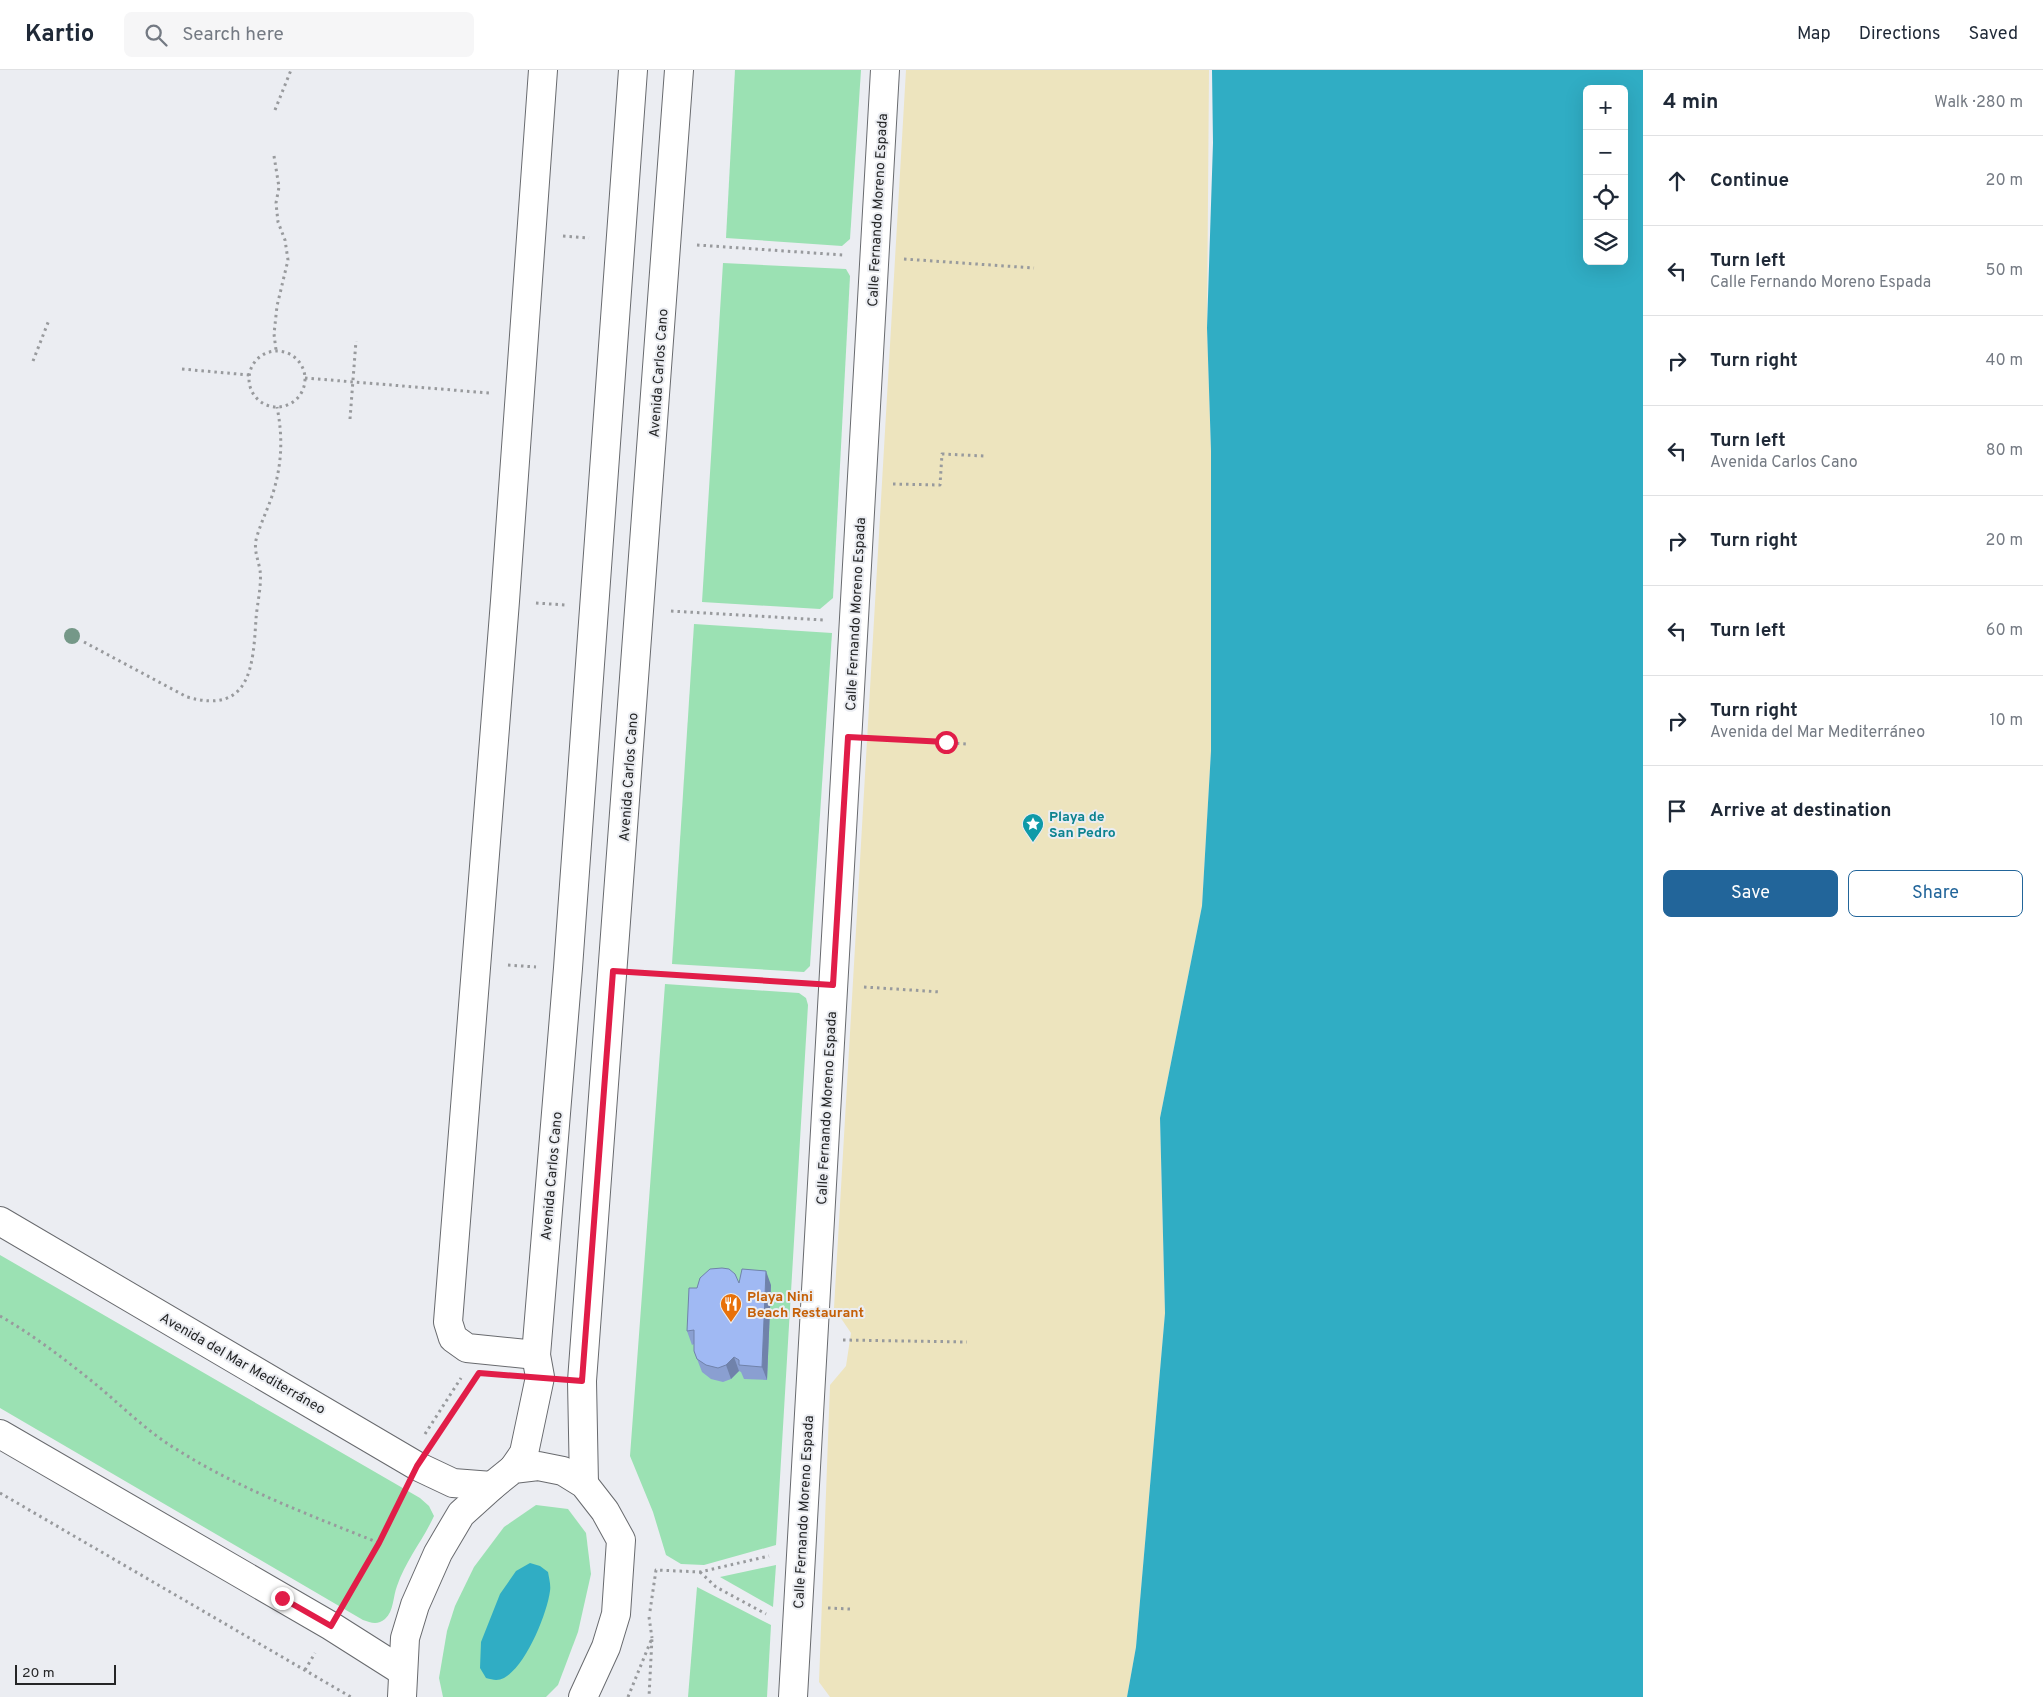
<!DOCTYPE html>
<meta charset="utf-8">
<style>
body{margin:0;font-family:Overpass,sans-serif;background:#f6f6f7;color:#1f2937}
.controls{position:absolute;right:15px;top:15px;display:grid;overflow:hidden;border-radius:8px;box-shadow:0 5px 20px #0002}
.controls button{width:45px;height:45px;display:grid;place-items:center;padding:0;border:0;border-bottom:1px solid #e0e1e3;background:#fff;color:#1f2937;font:25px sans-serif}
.scale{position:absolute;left:15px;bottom:12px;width:101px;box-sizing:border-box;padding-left:5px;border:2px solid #252627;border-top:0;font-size:14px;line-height:18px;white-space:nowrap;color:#252627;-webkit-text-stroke:4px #ebedf2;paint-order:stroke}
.stop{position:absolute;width:15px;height:15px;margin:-11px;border:4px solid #e11d48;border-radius:50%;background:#fff}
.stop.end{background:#e11d48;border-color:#fff;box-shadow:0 1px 5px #0008}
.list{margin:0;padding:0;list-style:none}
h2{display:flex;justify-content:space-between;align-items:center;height:65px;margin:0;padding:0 20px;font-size:21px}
h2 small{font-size:16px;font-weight:400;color:#747a83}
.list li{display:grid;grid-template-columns:32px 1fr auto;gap:15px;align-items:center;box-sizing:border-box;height:90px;padding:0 20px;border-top:1px solid #e0e1e3}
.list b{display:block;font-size:19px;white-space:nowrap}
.list p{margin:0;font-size:16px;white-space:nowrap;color:#747a83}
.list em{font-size:16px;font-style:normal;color:#747a83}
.actions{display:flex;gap:10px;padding:15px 20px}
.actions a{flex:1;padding:11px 0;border:1px solid #22659a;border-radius:8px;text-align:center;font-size:18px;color:#22659a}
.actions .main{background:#22659a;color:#fff}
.icon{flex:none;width:28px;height:28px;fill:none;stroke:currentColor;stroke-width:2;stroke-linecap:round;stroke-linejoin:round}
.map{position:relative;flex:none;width:1643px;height:1627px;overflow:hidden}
header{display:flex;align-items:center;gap:30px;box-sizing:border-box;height:70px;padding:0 25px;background:#fff;border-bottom:1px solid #e0e1e3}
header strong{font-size:24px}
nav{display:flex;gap:28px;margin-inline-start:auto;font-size:18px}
.search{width:350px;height:45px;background:#f6f6f7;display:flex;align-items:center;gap:12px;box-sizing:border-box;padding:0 18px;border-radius:8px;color:#747a83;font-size:19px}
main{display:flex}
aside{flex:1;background:#fff}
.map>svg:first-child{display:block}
.green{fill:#9be1b3}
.sand{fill:#ede4be}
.water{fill:#30adc4;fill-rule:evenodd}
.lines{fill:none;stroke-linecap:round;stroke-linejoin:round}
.minor-casing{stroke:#686a6e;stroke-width:30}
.path{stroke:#989a9d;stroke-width:3;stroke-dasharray:2.5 4;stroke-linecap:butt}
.minor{stroke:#fff;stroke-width:28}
.tree{fill:#759888}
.wall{fill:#8a9fd1}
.shaded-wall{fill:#7082aa}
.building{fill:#a0b9f3;stroke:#7082aa}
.route{stroke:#e11d48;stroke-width:6}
.labels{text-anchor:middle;stroke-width:4;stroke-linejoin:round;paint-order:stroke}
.street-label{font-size:14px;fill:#252627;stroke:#ebedf2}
.culture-label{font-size:14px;font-weight:bold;fill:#0d838f;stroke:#ebedf2;text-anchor:start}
.food-label{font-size:14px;font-weight:bold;fill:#c56008;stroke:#ebedf2;text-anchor:start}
</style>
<header>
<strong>Kartio</strong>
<div class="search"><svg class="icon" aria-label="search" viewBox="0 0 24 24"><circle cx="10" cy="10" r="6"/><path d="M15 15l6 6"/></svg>Search here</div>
<nav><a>Map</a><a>Directions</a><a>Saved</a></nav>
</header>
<main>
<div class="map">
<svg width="1643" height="1627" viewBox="0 0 1643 1627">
<rect width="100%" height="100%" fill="#ebedf2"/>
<g class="green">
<path d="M735 0H861L850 169 842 176 726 168Z"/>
<path d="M723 193 846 199 850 206 833 528 820 539 702 532Z"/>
<path d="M694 554 832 563 810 896 804 902 672 894Z"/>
<path d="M665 914 799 923 806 928 808 935 776 1475 704 1495 681 1494 666 1485 653 1442 630 1386Z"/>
<path d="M0 1185 420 1428 429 1436 434 1446C423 1470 406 1490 397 1516 393 1526 394 1541 385 1549 378 1555 371 1553 363 1550L0 1338Z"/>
<path d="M536 1435 568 1439 586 1463 591 1504 578 1562 558 1615 546 1627H443L439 1608 447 1561 455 1536 474 1497 504 1457Z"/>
<path d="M776 1495 773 1537 720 1507Z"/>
<path d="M697 1517 771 1555 767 1627H688Z"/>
</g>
<path class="sand" d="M906 0H1209L1207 258 1211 381V681L1202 836 1160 1048 1165 1243 1136 1577 1127 1627H830L819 1612 830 1315 846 1296 851 1263 834 1238Z"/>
<g class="water">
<path d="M1212 0H1643V1627H1127L1136 1577 1165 1243 1160 1048 1202 836 1211 681V381L1207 258 1213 73ZM1587 19H1624V191H1587Z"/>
<path d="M530 1493 540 1496 548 1502C549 1508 551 1515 550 1521 547 1544 526 1596 504 1608 498 1611 493 1610 486 1608L480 1598 481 1572 500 1524 516 1501Z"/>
</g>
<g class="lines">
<g class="minor-casing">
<g id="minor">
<path d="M0 1151 417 1396 453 1413 492 1416"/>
<path d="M536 1285 467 1278 453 1268 448 1252 505 531 543 0"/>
<path d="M0 1364 331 1556 402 1601"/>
<path d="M513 1399 524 1383 540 1307 536 1285 568 898 633 0"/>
<path d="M584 1414 582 1311 679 0"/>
<path d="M402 1627 405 1568 415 1535 438 1483 461 1444 492 1416 513 1399 538 1396 563 1401 584 1414 605 1441 621 1470 616 1544 606 1577 583 1627"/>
<path d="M793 1627 885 0"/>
</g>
</g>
<g class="path">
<path d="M275 40 291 0"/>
<path d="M274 86 279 117 276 133 278 152 285 170 288 190 277 236 274 264 276 280"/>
<path d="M563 166 589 168"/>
<path d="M697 175 843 185"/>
<path d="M904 189 1034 198"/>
<circle cx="277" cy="309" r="28"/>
<path d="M33 291 49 250"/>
<path d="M182 299 249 305"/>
<path d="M305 308 489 323"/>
<path d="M350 349 356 271"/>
<path d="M893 414 940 415 942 384 984 386"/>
<path d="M536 533 565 535"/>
<path d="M671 541 824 550"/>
<path d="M84 572 187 627C251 645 253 596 256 549 257 534 262 515 260 500 258 489 254 481 256 470 260 454 268 439 273 423 282 394 283 367 277 337"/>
<path d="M879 668 966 674"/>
<path d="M508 895 536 897"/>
<path d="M642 903 803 913"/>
<path d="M864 917 941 922"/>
<path d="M0 1246C33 1265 63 1288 93 1312 120 1334 146 1361 176 1379 239 1419 310 1445 379 1473L348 1529"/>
<path d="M843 1270 967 1272"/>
<path d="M425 1364 461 1308"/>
<path d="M435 1369 475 1310"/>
<path d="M0 1423 351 1627"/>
<path d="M379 1473 403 1424"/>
<path d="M700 1502 716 1517 766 1544"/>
<path d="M828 1538 850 1539"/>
<path d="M650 1541 656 1500 700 1502 769 1486"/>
<path d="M649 1547 652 1568"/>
<path d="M305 1600 315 1583"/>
<path d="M628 1627 652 1568 649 1627"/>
</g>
<use href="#minor" class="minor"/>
</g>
<circle class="tree" cx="72" cy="566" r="8"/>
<path class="wall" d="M739 1213 771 1215 767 1310 744 1309 741 1302 739 1301 731 1309 723 1312 711 1309 702 1302 694 1281V1274L692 1275 687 1261 697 1218Z"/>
<g class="shaded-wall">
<path d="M766 1201 771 1215 767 1310 762 1297Z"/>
<path d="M734 1287 739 1301 731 1309 726 1295Z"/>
</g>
<path class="building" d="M722 1198 729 1199 735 1204 739 1213 742 1199 766 1201 762 1297 739 1295V1290L734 1287 726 1295 718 1298 706 1295 697 1289 694 1281V1260L687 1261 689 1218H697L700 1208 710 1199Z"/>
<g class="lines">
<path class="route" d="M282 1528 331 1556 379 1473 417 1396 479 1303 582 1311 613 901 833 915 848 667 946 672"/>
</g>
<defs>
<g id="sight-pin" transform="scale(1.125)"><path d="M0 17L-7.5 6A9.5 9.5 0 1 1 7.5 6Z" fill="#0f9aa8" stroke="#ebedf2"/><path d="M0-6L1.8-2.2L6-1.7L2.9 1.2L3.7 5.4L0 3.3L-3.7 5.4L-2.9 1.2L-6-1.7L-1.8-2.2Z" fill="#fff"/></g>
<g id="restaurant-pin" transform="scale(1.125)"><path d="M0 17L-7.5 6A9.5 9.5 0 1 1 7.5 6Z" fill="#e8710a" stroke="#ebedf2"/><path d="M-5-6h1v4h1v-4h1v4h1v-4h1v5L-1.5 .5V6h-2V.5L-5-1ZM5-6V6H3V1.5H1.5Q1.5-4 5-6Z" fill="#fff"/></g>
</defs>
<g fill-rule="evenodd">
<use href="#sight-pin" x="1033" y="754"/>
<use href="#restaurant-pin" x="731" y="1234"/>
</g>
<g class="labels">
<g class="street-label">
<text transform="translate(877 140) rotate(-87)" y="5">Calle Fernando Moreno Espada</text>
<text transform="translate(658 303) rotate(-86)" y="5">Avenida Carlos Cano</text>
<text transform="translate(855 544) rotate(-87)" y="5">Calle Fernando Moreno Espada</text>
<text transform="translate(628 707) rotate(-86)" y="5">Avenida Carlos Cano</text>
<text transform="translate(826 1038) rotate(-87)" y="5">Calle Fernando Moreno Espada</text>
<text transform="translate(551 1106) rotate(-85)" y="5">Avenida Carlos Cano</text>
<text transform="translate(243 1293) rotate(30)" y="5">Avenida del Mar Mediterráneo</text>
<text transform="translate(803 1442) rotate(-87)" y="5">Calle Fernando Moreno Espada</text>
</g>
<g class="culture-label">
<text x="1049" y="751">Playa de<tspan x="1049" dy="16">San Pedro</tspan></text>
</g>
<g class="food-label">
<text x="747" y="1231">Playa Nini<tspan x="747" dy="16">Beach Restaurant</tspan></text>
</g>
</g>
</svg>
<div class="controls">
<button>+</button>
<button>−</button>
<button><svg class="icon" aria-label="locate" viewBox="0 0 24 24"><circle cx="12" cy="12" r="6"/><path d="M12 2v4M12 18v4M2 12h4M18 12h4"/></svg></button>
<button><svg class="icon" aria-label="layers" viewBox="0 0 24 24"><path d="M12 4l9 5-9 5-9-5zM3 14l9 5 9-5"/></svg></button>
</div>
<div class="scale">20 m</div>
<div class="stop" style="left:946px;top:672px"></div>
<div class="stop end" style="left:282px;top:1528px"></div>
</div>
<aside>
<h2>4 min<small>Walk · 280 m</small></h2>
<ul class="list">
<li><svg class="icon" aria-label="ahead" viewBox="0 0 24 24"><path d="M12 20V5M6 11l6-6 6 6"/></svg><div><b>Continue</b></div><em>20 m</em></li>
<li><svg class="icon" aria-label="left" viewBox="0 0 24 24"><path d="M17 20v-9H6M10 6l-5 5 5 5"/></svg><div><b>Turn left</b><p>Calle Fernando Moreno Espada</p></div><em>50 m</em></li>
<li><svg class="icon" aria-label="right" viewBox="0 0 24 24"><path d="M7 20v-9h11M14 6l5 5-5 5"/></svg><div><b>Turn right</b></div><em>40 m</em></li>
<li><svg class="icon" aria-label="left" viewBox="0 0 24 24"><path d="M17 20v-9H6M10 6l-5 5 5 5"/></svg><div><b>Turn left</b><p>Avenida Carlos Cano</p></div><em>80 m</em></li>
<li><svg class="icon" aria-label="right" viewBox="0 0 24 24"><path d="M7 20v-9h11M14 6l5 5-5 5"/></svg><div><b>Turn right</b></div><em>20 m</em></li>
<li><svg class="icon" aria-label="left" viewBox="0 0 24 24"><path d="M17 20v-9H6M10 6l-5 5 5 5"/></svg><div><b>Turn left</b></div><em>60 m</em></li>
<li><svg class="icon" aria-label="right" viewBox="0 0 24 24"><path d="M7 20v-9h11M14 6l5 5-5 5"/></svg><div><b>Turn right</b><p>Avenida del Mar Mediterráneo</p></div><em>10 m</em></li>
<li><svg class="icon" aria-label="arrive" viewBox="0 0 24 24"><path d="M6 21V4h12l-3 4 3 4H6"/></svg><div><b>Arrive at destination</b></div></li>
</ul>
<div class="actions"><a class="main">Save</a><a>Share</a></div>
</aside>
</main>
